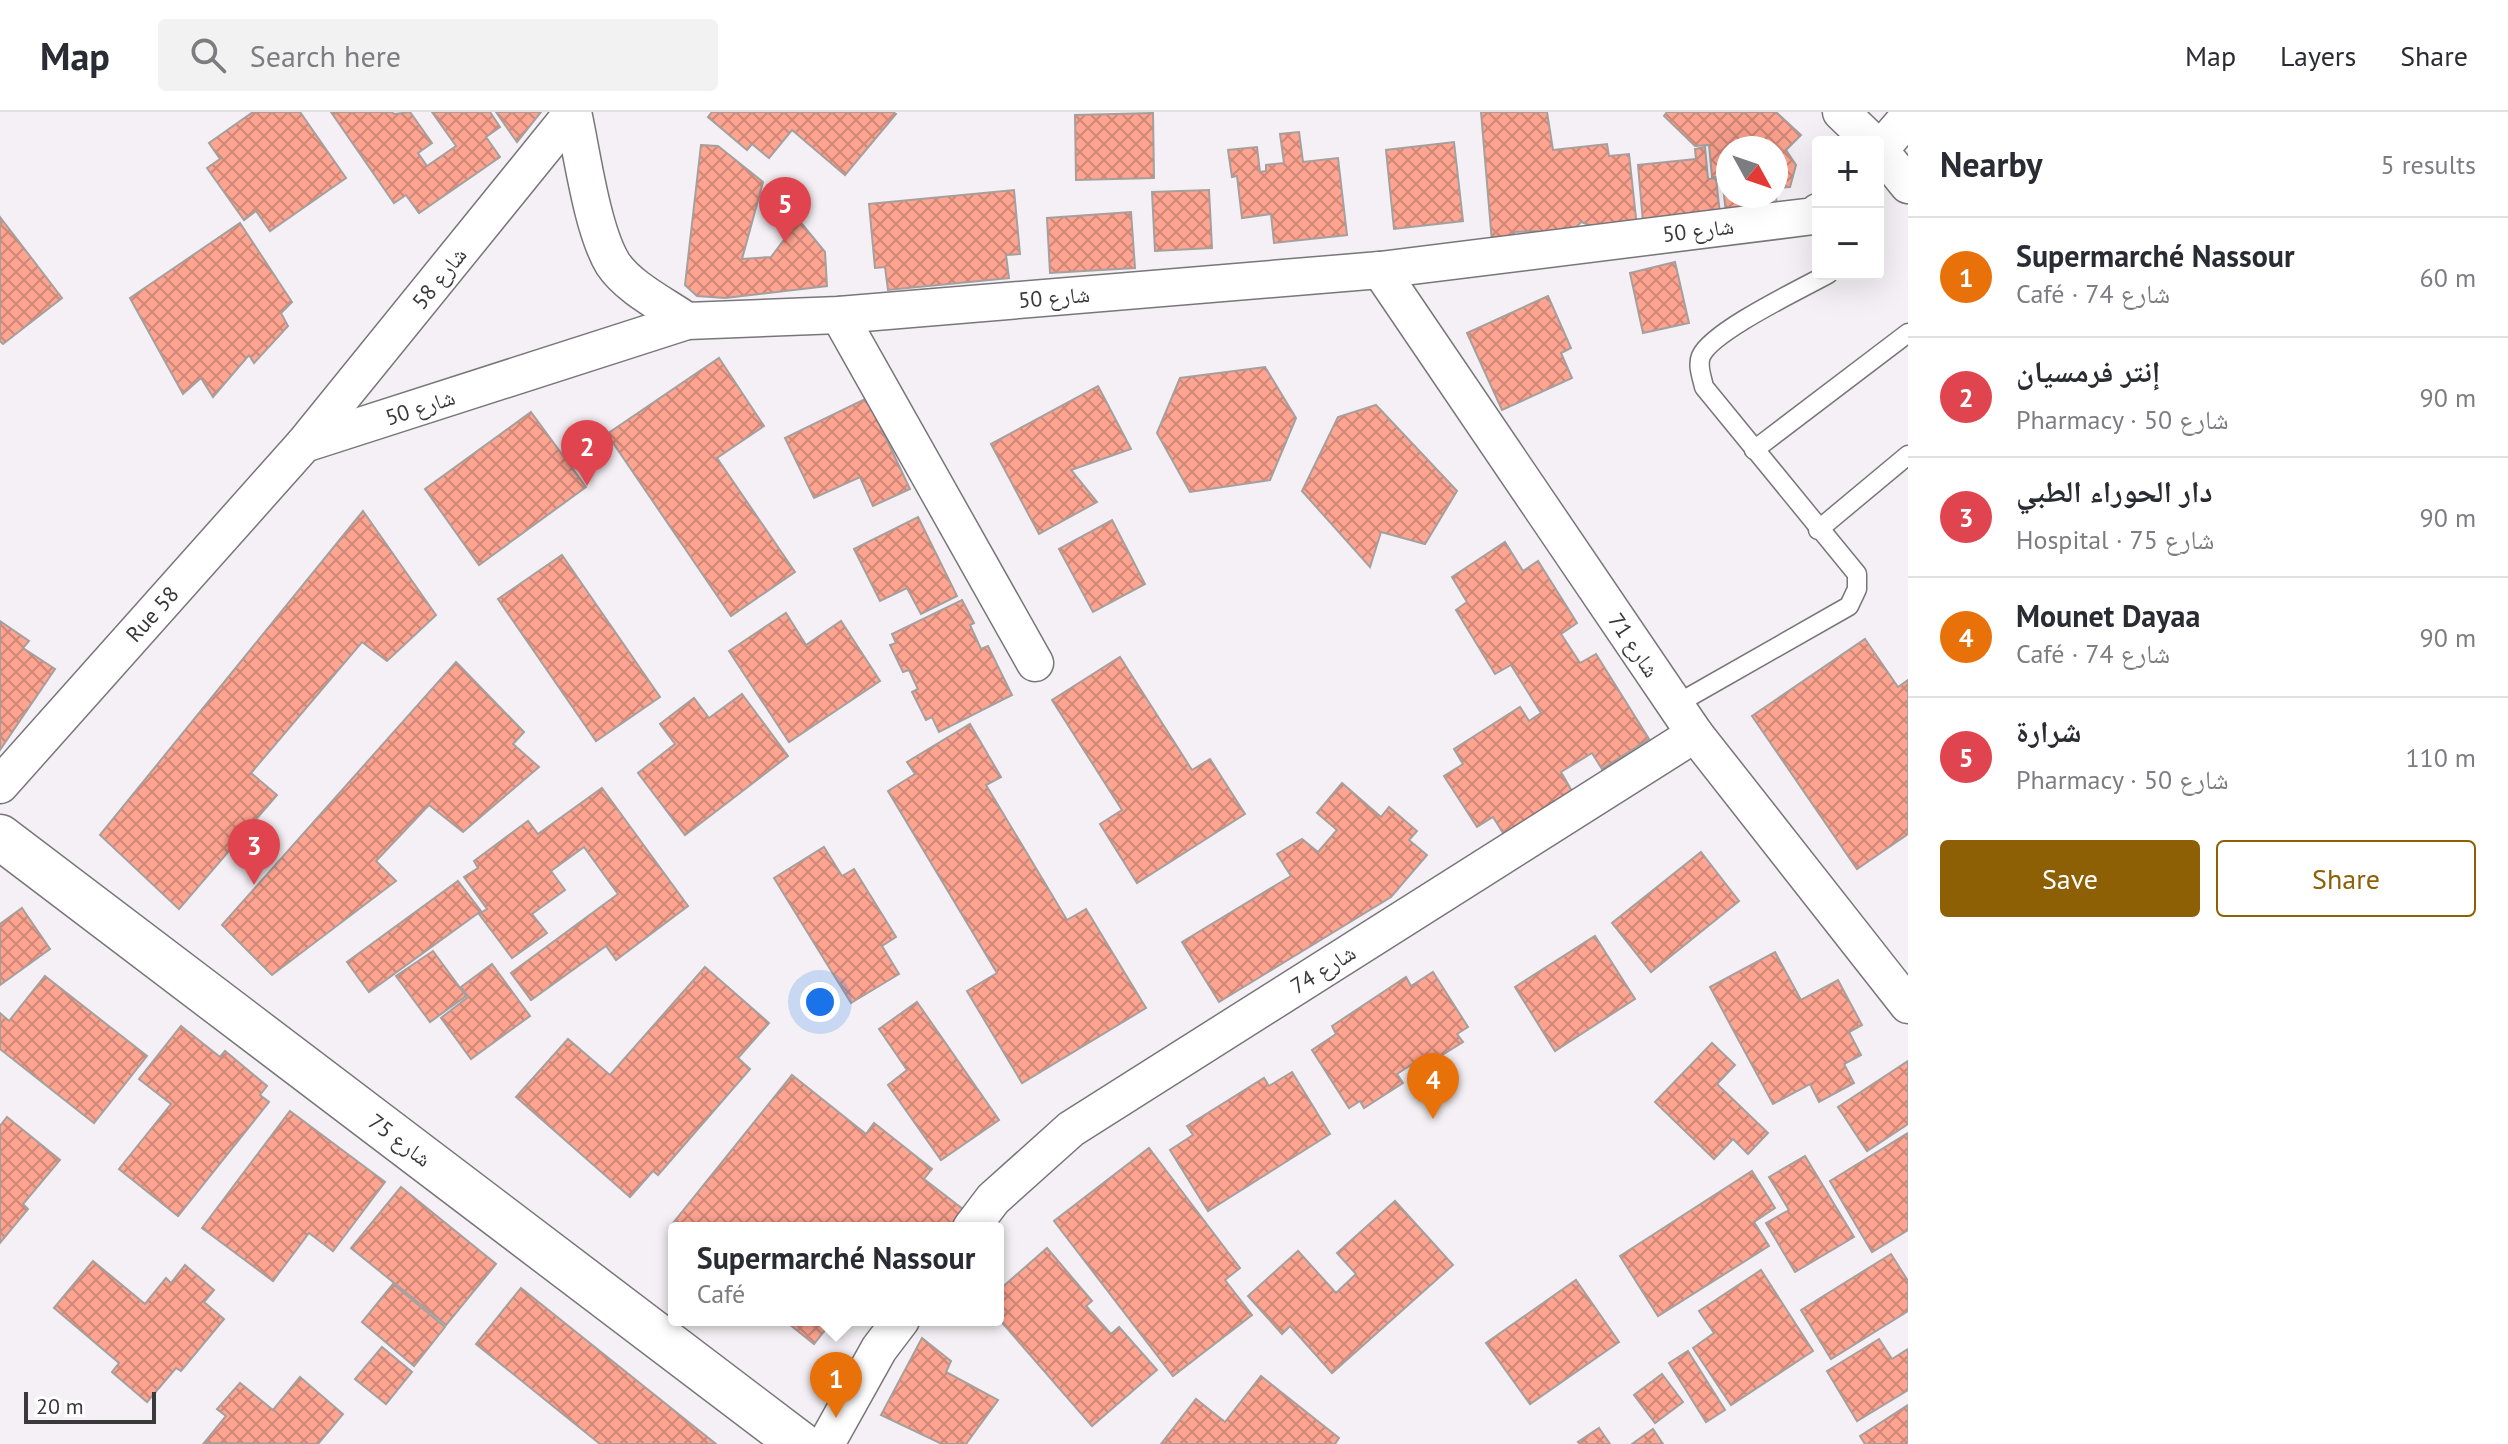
<!DOCTYPE html>
<meta charset="utf-8">
<style>
body{margin:0;font-family:"PT Sans","Noto Naskh Arabic",sans-serif;background:#f2f2f3;color:#2b2b33}
.controls{position:absolute;right:24px;top:24px;display:grid;overflow:hidden;border-radius:8px;box-shadow:0 8px 32px #0002}
.controls button{width:72px;height:72px;display:grid;place-items:center;padding:0;border:0;border-bottom:2px solid #e1e1e2;background:#fff;color:#2b2b33;font:40px sans-serif}
.compass{position:absolute;left:1716px;top:24px;width:72px;height:72px;border-radius:50%;background:#fff;box-shadow:0 8px 32px #0002;rotate:130deg}
.scale{position:absolute;left:24px;bottom:20px;width:132px;box-sizing:border-box;padding-left:8px;border:4px solid #3a383a;border-top:0;font-size:22px;line-height:28px;white-space:nowrap;color:#3a383a;-webkit-text-stroke:6px #fff;paint-order:stroke}
.you{position:absolute;left:820px;top:890px;width:28px;height:28px;margin:-20px;border:6px solid #fff;border-radius:50%;background:#1a73e8;box-shadow:0 0 0 12px #1a73e833}
.badge{display:grid;place-items:center;width:52px;height:52px;border-radius:50%;background:#8d6006;color:#fff;font-size:26px;font-weight:700}
.pin{position:absolute;translate:-50% -66px;filter:drop-shadow(0 2px 4px #0008)}
.pin::after{content:'';position:absolute;top:42px;width:28px;height:24px;background:inherit;clip-path:polygon(0 0,100% 0,50% 100%)}
.popup{position:absolute;left:668px;top:1110px;width:336px;height:104px;box-sizing:border-box;display:grid;place-content:center;border-radius:8px;background:#fff;filter:drop-shadow(0 2px 6px #0005);font-size:26px;white-space:nowrap;color:#7c7c81}
.popup b{font-size:30px;color:#2b2b33}
.popup::after{content:'';position:absolute;left:50%;top:100%;margin-left:-16px;border:16px solid transparent;border-top-color:#fff}
.list{margin:0;padding:0;list-style:none}
h2{display:flex;justify-content:space-between;align-items:center;height:104px;margin:0;padding:0 32px;font-size:34px}
h2 small{font-size:26px;font-weight:400;color:#7c7c81}
.list li{display:grid;grid-template-columns:52px 1fr auto;gap:24px;align-items:center;box-sizing:border-box;height:120px;padding:0 32px;border-top:2px solid #e1e1e2}
.list b{display:block;font-size:30px;white-space:nowrap}
.list p{margin:0;font-size:26px;white-space:nowrap;color:#7c7c81}
.list em{font-size:26px;font-style:normal;color:#7c7c81}
.actions{display:flex;gap:16px;padding:24px 32px}
.actions a{flex:1;padding:18px 0;border:2px solid #8d6006;border-radius:8px;text-align:center;font-size:28px;color:#8d6006}
.actions .main{background:#8d6006;color:#fff}
.icon{flex:none;width:44px;height:44px;fill:none;stroke:currentColor;stroke-width:2;stroke-linecap:round;stroke-linejoin:round}
.map{position:relative;flex:none;width:1908px;height:1332px;overflow:hidden}
header{display:flex;align-items:center;gap:48px;box-sizing:border-box;height:112px;padding:0 40px;background:#fff;border-bottom:2px solid #e1e1e2}
header strong{font-size:38px}
nav{display:flex;gap:44px;margin-inline-start:auto;font-size:28px}
.search{width:560px;height:72px;background:#f2f2f3;display:flex;align-items:center;gap:20px;box-sizing:border-box;padding:0 28px;border-radius:8px;color:#7c7c81;font-size:30px}
main{display:flex}
aside{flex:1;background:#fff}
.map>svg:first-child{display:block}
.building{fill:url(#building-cross-hatch);stroke:#a59f9d;stroke-width:2}
.lines{fill:none;stroke-linecap:round;stroke-linejoin:round}
.service-casing{stroke:#79767a;stroke-width:21}
.minor-casing{stroke:#79767a;stroke-width:39}
.tertiary-casing{stroke:#79767a;stroke-width:47}
.service{stroke:#fff;stroke-width:18}
.minor{stroke:#fff;stroke-width:36}
.tertiary{stroke:#fff;stroke-width:44}
.labels{text-anchor:middle;stroke-width:6;stroke-linejoin:round;paint-order:stroke}
.street-label{font-size:22px;fill:#3a383a;stroke:#fff}
</style>
<header>
<strong>Map</strong>
<div class="search"><svg class="icon" aria-label="search" viewBox="0 0 24 24"><circle cx="10" cy="10" r="6"/><path d="M15 15l6 6"/></svg>Search here</div>
<nav><a>Map</a><a>Layers</a><a>Share</a></nav>
</header>
<main>
<div class="map">
<svg width="1908" height="1332" viewBox="0 0 1908 1332">
<defs>
<pattern id="building-cross-hatch" width="8" height="8" patternUnits="userSpaceOnUse" patternTransform="scale(2)"><rect width="8" height="8" fill="#ffa490"/><path d="M0 0l8 8M0 8l8-8" fill="none" stroke="#cf8777"/></pattern>
</defs>
<rect width="100%" height="100%" fill="#f4f0f5"/>
<g class="building">
<path d="M253 0H300L346 66 270 119 256 99 244 108 207 56 220 47 209 31Z"/>
<path d="M331 0H392L394 2 410 0 432 31 418 41 427 54 456 34 432 0H490L500 15 486 25 500 45 419 101 406 83 394 91Z"/>
<path d="M496 0H541L517 30Z"/>
<path d="M712 0H893L896 2 845 63 792 18 769 46 752 32 747 38 708 5Z"/>
<path d="M1481 0H1547L1553 38 1607 32 1609 44 1629 42 1637 115 1606 119 1581 110 1571 121 1543 124 1537 119 1514 120 1515 130H1492Z"/>
<path d="M1667 0H1776L1801 23 1786 38 1796 53 1790 75 1776 76V36H1728V84L1776 83 1777 96 1726 101 1722 65H1712L1709 33 1695 34 1664 4Z"/>
<path d="M1153 1 1154 66 1076 68 1075 3Z"/>
<path d="M1299 20 1303 50 1338 46 1347 123 1274 131 1271 102 1242 106 1237 64 1232 65 1228 38 1257 35 1260 60 1266 59V53L1284 51 1280 22Z"/>
<path d="M1454 30 1463 109 1394 117 1386 38Z"/>
<path d="M701 33 718 34 763 70 742 147 771 145 799 108 825 140 827 174 725 186 697 184 685 173Z"/>
<path d="M1705 35 1708 67 1716 66 1720 102 1643 110 1638 53 1696 47 1695 37Z"/>
<path d="M1014 78 1020 142 1006 143 1009 166 888 178 885 155 875 156 869 92Z"/>
<path d="M1209 78 1212 136 1155 139 1152 80Z"/>
<path d="M1131 100 1135 156 1050 161 1047 106Z"/>
<path d="M0 105 62 186 3 232 0 229Z"/>
<path d="M240 111 292 190 281 201 288 214 254 251 249 243 213 285 201 266 183 282 130 186Z"/>
<path d="M1675 150 1689 211 1643 221 1630 161Z"/>
<path d="M1548 184 1571 236 1561 241 1572 266 1502 298 1467 221Z"/>
<path d="M719 246 764 314 717 346 795 460 731 504 607 322Z"/>
<path d="M1265 255 1296 306 1270 368 1190 380 1157 321 1180 266Z"/>
<path d="M1098 274 1131 337 1071 358 1097 390 1039 422 991 332Z"/>
<path d="M867 286 910 377 873 394 860 365 814 386 785 326Z"/>
<path d="M1376 293 1457 379 1425 432 1381 420 1370 455 1302 379 1338 305Z"/>
<path d="M531 300 586 375 479 453 425 377Z"/>
<path d="M363 399 436 503 387 549 362 530 251 661 277 683 179 797 100 723Z"/>
<path d="M918 405 957 484 921 502 907 476 880 489 854 437Z"/>
<path d="M1112 408 1145 472 1093 500 1059 437Z"/>
<path d="M1505 430 1523 459 1538 449 1577 511 1561 522 1580 551 1596 542 1649 627 1602 657 1592 641 1561 660 1573 681 1505 724 1493 705 1477 715 1444 664 1463 652 1454 637 1520 595 1529 609 1541 601 1511 553 1495 562 1456 498 1467 490 1452 465Z"/>
<path d="M562 443 660 585 596 629 498 487Z"/>
<path d="M962 488 974 511 970 513 981 537 988 534 1012 583 939 620 932 605 926 608 912 580 918 577 909 558 903 560 890 533 896 531 892 522Z"/>
<path d="M786 501 806 533 841 509 880 569 789 630 729 539Z"/>
<path d="M0 509 29 529 23 536 55 557 0 638Z"/>
<path d="M1865 527 1898 575 1908 568V722L1857 757 1752 604Z"/>
<path d="M1120 545 1192 658 1210 647 1245 702 1137 771 1100 712 1122 698 1052 588Z"/>
<path d="M456 550 524 620 513 632 539 655 463 720 429 693 376 749 396 769 272 863 222 813Z"/>
<path d="M742 582 788 644 685 723 638 661 675 632 660 612 694 586 709 606Z"/>
<path d="M970 612 1001 665 986 673 1067 808 1086 797 1146 896 1022 971 967 879 997 861 888 679 915 662 907 650Z"/>
<path d="M1342 671 1381 705 1389 695 1417 719 1409 728 1427 743 1391 785 1219 890 1182 830 1291 764 1277 742 1302 727 1318 740 1337 718 1317 701Z"/>
<path d="M602 676 688 794 616 848 606 834 531 888 511 861 618 782 584 735 551 759 565 778 532 802 547 821 512 846 479 802 487 797 464 765 478 756 474 749 528 709 538 722Z"/>
<path d="M824 735 842 764 854 757 896 825 882 834 899 862 851 891 774 766Z"/>
<path d="M1701 740 1739 789 1651 860 1612 811Z"/>
<path d="M458 769 481 799 369 880 347 850Z"/>
<path d="M22 796 50 837 0 873V812Z"/>
<path d="M1595 824 1635 887 1555 939 1515 875Z"/>
<path d="M433 839 466 884 430 910 396 864Z"/>
<path d="M1775 840 1801 888 1838 868 1862 913 1849 920 1861 943 1844 952 1854 971 1819 990 1810 972 1773 992 1710 875Z"/>
<path d="M492 852 530 904 471 947 441 906 468 885 461 875Z"/>
<path d="M705 855 769 911 738 946 750 957 658 1063 653 1059 630 1085 516 985 568 927 610 963Z"/>
<path d="M1433 860 1468 915 1457 922 1463 930 1426 953 1422 946 1397 962 1403 971 1364 996 1360 989 1349 996 1312 938 1336 922 1332 914 1406 865 1411 874Z"/>
<path d="M45 864 147 944 94 1011 0 937V901L9 909Z"/>
<path d="M917 890 999 1008 941 1048 888 973 907 958 879 917Z"/>
<path d="M181 914 220 945 225 939 267 974 260 983 269 990 178 1104 119 1057 171 992 139 967Z"/>
<path d="M1712 931 1735 953 1717 972 1768 1021 1748 1042 1733 1027 1714 1047 1655 990Z"/>
<path d="M1908 949V1012L1867 1039 1838 995Z"/>
<path d="M1292 960 1330 1022 1208 1099 1170 1038 1193 1023 1187 1014 1264 966 1269 974Z"/>
<path d="M792 963 866 1022 874 1011 932 1057 924 1067 964 1098 949 1116H674V1120L669 1116Z"/>
<path d="M290 999 385 1070 333 1139 309 1121 273 1169 202 1116Z"/>
<path d="M7 1005 60 1048 23 1092 28 1097 0 1131V1014Z"/>
<path d="M1908 1021V1118L1872 1140 1830 1069Z"/>
<path d="M1149 1036 1240 1156 1225 1168 1252 1203 1173 1264 1054 1109Z"/>
<path d="M1805 1044 1854 1125 1795 1160 1766 1111 1789 1098 1769 1065Z"/>
<path d="M1752 1059 1775 1096 1754 1110 1769 1134 1658 1204 1620 1144Z"/>
<path d="M401 1075 496 1152 446 1213 351 1136Z"/>
<path d="M1395 1089 1453 1153 1332 1261 1290 1214 1282 1222 1248 1184 1298 1139 1336 1181 1356 1162 1337 1141Z"/>
<path d="M1047 1136 1092 1189 1086 1194 1111 1222 1119 1215 1157 1258 1092 1314 998 1206V1179Z"/>
<path d="M1891 1142 1908 1169V1199L1831 1247 1801 1198Z"/>
<path d="M93 1149 145 1192 166 1166 171 1171 185 1153 214 1178 204 1190 224 1207 181 1259 176 1256 147 1290 112 1260 119 1251 54 1196Z"/>
<path d="M1761 1158 1813 1239 1731 1293 1693 1236 1714 1221 1699 1199Z"/>
<path d="M1576 1168 1619 1230 1530 1292 1486 1231Z"/>
<path d="M393 1172 445 1215 414 1254 362 1210Z"/>
<path d="M521 1176 716 1332H600L476 1232Z"/>
<path d="M784 1208H833L814 1232Z"/>
<path d="M922 1226 951 1249 946 1260 998 1288 966 1332H942L881 1303Z"/>
<path d="M1879 1227 1892 1247 1908 1237V1278L1857 1309 1827 1259Z"/>
<path d="M382 1235 412 1260 386 1292 355 1267Z"/>
<path d="M1688 1239 1725 1298 1706 1310 1669 1251Z"/>
<path d="M1662 1262 1683 1290 1655 1311 1634 1283Z"/>
<path d="M1261 1264 1339 1326 1335 1332H1161L1196 1287 1225 1310Z"/>
<path d="M300 1265 343 1302 318 1332 204 1331 226 1304 217 1297 240 1271 273 1298Z"/>
<path d="M1908 1293V1332H1865L1860 1324Z"/>
<path d="M1599 1316 1610 1332H1580L1578 1330Z"/>
<path d="M1653 1317 1663 1332H1632Z"/>
</g>
<g class="lines">
<g class="service-casing">
<g id="service">
<path d="M1754 338 1908 221"/>
<path d="M1818 418 1908 343"/>
<path d="M1675 593 1849 494 1857 477V462L1704 275C1702 265 1697 254 1701 244 1712 219 1801 177 1828 162"/>
</g>
</g>
<g class="minor-casing">
<g id="minor">
<path d="M573 0C582 41 592 118 613 152 629 176 664 193 687 209"/>
<path d="M1841 0 1872 30"/>
<path d="M1878 36 1908 73"/>
<path d="M1878 40 1908 5"/>
<path d="M1380 158 1695 622 1908 893"/>
<path d="M839 203 1035 551"/>
<path d="M304 332 687 209 839 203 1380 158 1814 104 1818 100"/>
<path d="M0 673 304 332 573 0"/>
<path d="M971 1116 993 1087 1071 1017 1695 622"/>
<path d="M826 1332 879 1237 901 1208"/>
</g>
</g>
<g class="tertiary-casing">
<path id="tertiary" d="M0 725 800 1332"/>
</g>
<use href="#service" class="service"/>
<use href="#minor" class="minor"/>
<use href="#tertiary" class="tertiary"/>
</g>
<g class="labels">
<g class="street-label">
<text transform="translate(1698 118) rotate(-7)" y="8">شارع 50</text>
<text transform="translate(439 166) rotate(-51)" y="8">شارع 58</text>
<text transform="translate(1054 185) rotate(-5)" y="8">شارع 50</text>
<text transform="translate(420 295) rotate(-18)" y="8">شارع 50</text>
<text transform="translate(152 502) rotate(-48)" y="8">Rue 58</text>
<text transform="translate(1634 533) rotate(56)" y="8">شارع 71</text>
<text transform="translate(1323 857) rotate(-32)" y="8">شارع 74</text>
<text transform="translate(400 1028) rotate(37)" y="8">شارع 75</text>
</g>
</g>
</svg>
<div class="controls">
<button>+</button>
<button>−</button>
</div>
<svg class="compass" viewBox="-18 -18 36 36"><path d="M0-13l5 13h-10z" fill="#e53935"/><path d="M0 13l5-13h-10z" fill="#7c7c81"/></svg>
<div class="scale">20 m</div>
<div class="you"></div>
<div class="pin badge" style="left:836px;top:1306px;background:#e8710a">1</div>
<div class="popup"><b>Supermarché Nassour</b>Café</div>
<div class="pin badge" style="left:587px;top:374px;background:#e0444e">2</div>
<div class="pin badge" style="left:254px;top:773px;background:#e0444e">3</div>
<div class="pin badge" style="left:1433px;top:1007px;background:#e8710a">4</div>
<div class="pin badge" style="left:785px;top:131px;background:#e0444e">5</div>
</div>
<aside>
<h2>Nearby<small>5 results</small></h2>
<ul class="list">
<li><span class="badge" style="background:#e8710a">1</span><div><b>Supermarché Nassour</b><p>Café · شارع 74</p></div><em>60 m</em></li>
<li><span class="badge" style="background:#e0444e">2</span><div><b>إنتر فرمسيان</b><p>Pharmacy · شارع 50</p></div><em>90 m</em></li>
<li><span class="badge" style="background:#e0444e">3</span><div><b>دار الحوراء الطبي</b><p>Hospital · شارع 75</p></div><em>90 m</em></li>
<li><span class="badge" style="background:#e8710a">4</span><div><b>Mounet Dayaa</b><p>Café · شارع 74</p></div><em>90 m</em></li>
<li><span class="badge" style="background:#e0444e">5</span><div><b>شرارة</b><p>Pharmacy · شارع 50</p></div><em>110 m</em></li>
</ul>
<div class="actions"><a class="main">Save</a><a>Share</a></div>
</aside>
</main>
